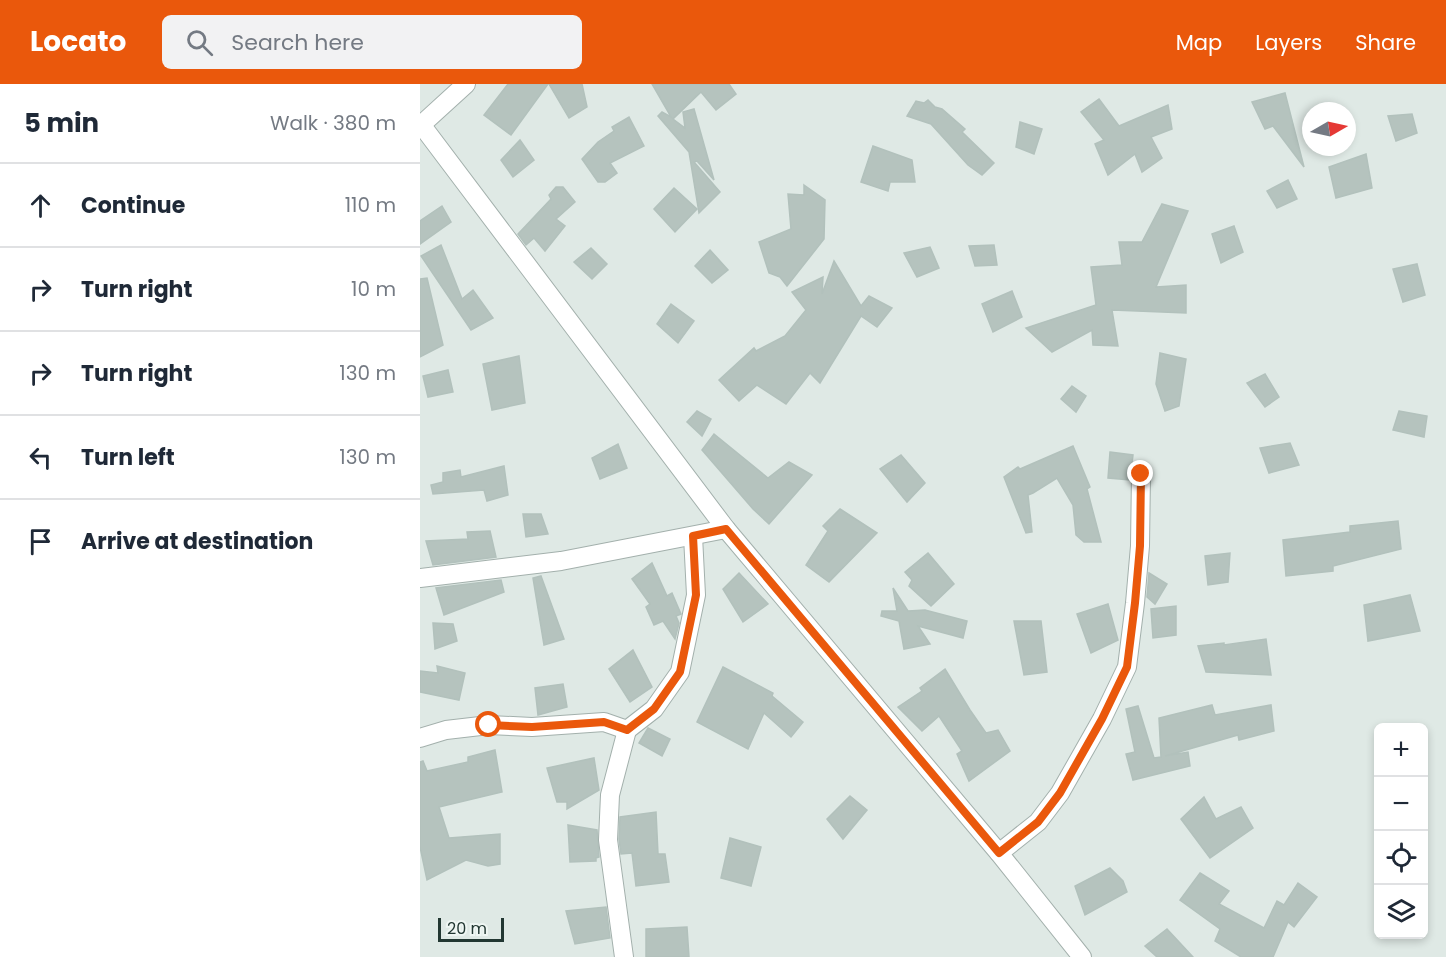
<!DOCTYPE html>
<meta charset="utf-8">
<style>
body{margin:0;font-family:Poppins,sans-serif;background:#f2f2f3;color:#1f2937}
.controls{position:absolute;right:18px;bottom:18px;display:grid;overflow:hidden;border-radius:9px;box-shadow:0 3px 9px #0003}
.controls button{width:54px;height:54px;display:grid;place-items:center;padding:0;border:0;border-bottom:2px solid #e0e1e3;background:#fff;color:#1f2937;font:30px sans-serif}
.compass{position:absolute;left:882px;top:18px;width:54px;height:54px;border-radius:50%;background:#fff;box-shadow:0 3px 9px #0003;rotate:81deg}
.scale{position:absolute;left:18px;bottom:15px;width:66px;box-sizing:border-box;padding-left:6px;border:3px solid #223732;border-top:0;font-size:16px;line-height:21px;white-space:nowrap;color:#223732;-webkit-text-stroke:4px #eff6f3;paint-order:stroke}
.stop{position:absolute;width:18px;height:18px;margin:-14px;border:4px solid #ea580c;border-radius:50%;background:#fff}
.stop.end{background:#ea580c;border-color:#fff;box-shadow:0 2px 6px #0008}
.list{margin:0;padding:0;list-style:none}
h2{display:flex;justify-content:space-between;align-items:center;height:78px;margin:0;padding:0 24px;font-size:26px}
h2 small{font-size:20px;font-weight:400;color:#747a83}
.list li{display:grid;grid-template-columns:39px 1fr auto;gap:18px;align-items:center;box-sizing:border-box;height:84px;padding:0 24px;border-top:2px solid #e0e1e3}
.list b{display:block;font-size:22px;white-space:nowrap}
.list em{font-size:20px;font-style:normal;color:#747a83}
.icon{flex:none;width:33px;height:33px;fill:none;stroke:currentColor;stroke-width:2;stroke-linecap:round;stroke-linejoin:round}
.map{position:relative;flex:none;width:1026px;height:873px;overflow:hidden}
header{display:flex;align-items:center;gap:36px;box-sizing:border-box;height:84px;padding:0 30px;background:#ea580c;color:#fff}
header strong{font-size:28px}
nav{display:flex;gap:33px;margin-inline-start:auto;font-size:21px}
.search{width:420px;height:54px;background:#f2f2f3;display:flex;align-items:center;gap:15px;box-sizing:border-box;padding:0 21px;border-radius:9px;color:#747a83;font-size:22px}
main{display:flex}
aside{flex:1;background:#fff}
.map>svg:first-child{display:block}
.building{fill:#b5c3be;stroke:#b2c1bc;stroke-width:1.5}
.lines{fill:none;stroke-linecap:round;stroke-linejoin:round}
.minor-casing{stroke:#a3b0ac;stroke-width:20}
.minor{stroke:#fff;stroke-width:18}
.route{stroke:#ea580c;stroke-width:8}
</style>
<header>
<strong>Locato</strong>
<div class="search"><svg class="icon" aria-label="search" viewBox="0 0 24 24"><circle cx="10" cy="10" r="6"/><path d="M15 15l6 6"/></svg>Search here</div>
<nav><a>Map</a><a>Layers</a><a>Share</a></nav>
</header>
<main>
<aside>
<h2>5 min<small>Walk · 380 m</small></h2>
<ul class="list">
<li><svg class="icon" aria-label="ahead" viewBox="0 0 24 24"><path d="M12 20V5M6 11l6-6 6 6"/></svg><div><b>Continue</b></div><em>110 m</em></li>
<li><svg class="icon" aria-label="right" viewBox="0 0 24 24"><path d="M7 20v-9h11M14 6l5 5-5 5"/></svg><div><b>Turn right</b></div><em>10 m</em></li>
<li><svg class="icon" aria-label="right" viewBox="0 0 24 24"><path d="M7 20v-9h11M14 6l5 5-5 5"/></svg><div><b>Turn right</b></div><em>130 m</em></li>
<li><svg class="icon" aria-label="left" viewBox="0 0 24 24"><path d="M17 20v-9H6M10 6l-5 5 5 5"/></svg><div><b>Turn left</b></div><em>130 m</em></li>
<li><svg class="icon" aria-label="arrive" viewBox="0 0 24 24"><path d="M6 21V4h12l-3 4 3 4H6"/></svg><div><b>Arrive at destination</b></div></li>
</ul>
</aside>
<div class="map">
<svg width="1026" height="873" viewBox="0 0 1026 873">
<rect width="100%" height="100%" fill="#dfe9e5"/>
<g class="building">
<path d="M88 0H128L91 51 64 31Z"/>
<path d="M129 0H162L167 23 149 34Z"/>
<path d="M232 0H309L316 10 296 26 281 8 253 35 265 44 263 28 274 25 294 96 277 77 274 78 300 108 279 129 269 68 238 32 242 28 251 33Z"/>
<path d="M865 9 884 83 853 42 845 45 832 18Z"/>
<path d="M679 15 699 42 748 21 752 45 731 53 742 74 722 88 715 70 688 91 675 60 684 56 661 28Z"/>
<path d="M508 16 515 23 522 25 545 45 542 48 574 79 562 91 548 81 511 40 487 32 496 17 504 19Z"/>
<path d="M992 30 997 49 976 57 968 32Z"/>
<path d="M209 33 224 62 190 79 197 89 185 98H178L162 75 178 58 194 47 192 43Z"/>
<path d="M600 38 622 45 614 70 596 63Z"/>
<path d="M100 56 114 76 93 93 81 76Z"/>
<path d="M453 62 492 76 495 98H470L468 107 441 98Z"/>
<path d="M946 70 952 104 916 114 909 83Z"/>
<path d="M868 96 877 115 857 124 847 107Z"/>
<path d="M384 101 405 116 404 155 367 202 360 193 349 189 339 158 371 145 368 110 384 111Z"/>
<path d="M136 103H143L155 118 136 135 145 142 125 167 114 154 106 161 98 150 131 115 129 111Z"/>
<path d="M254 104 277 125 255 148 234 125Z"/>
<path d="M742 120 768 127 736 203 766 201V229L692 226 698 262 673 261 672 246 632 268 606 244 676 221 671 183 702 181 699 158H722Z"/>
<path d="M22 122 31 138 0 160V137Z"/>
<path d="M814 142 823 168 801 179 792 150Z"/>
<path d="M21 161 42 215 53 206 73 234 51 246 1 172Z"/>
<path d="M574 161 577 181 555 182 549 162Z"/>
<path d="M510 163 519 184 497 193 484 169Z"/>
<path d="M171 164 187 180 172 195 154 178Z"/>
<path d="M290 166 308 186 292 199 275 182Z"/>
<path d="M414 177 441 222 449 212 472 224 457 243 441 232 400 299 390 289 366 320 337 301 319 317 299 296 334 264 336 267 365 252 386 226 372 208 403 193 402 210Z"/>
<path d="M997 180 1005 211 983 218 973 185Z"/>
<path d="M7 194 23 261 0 273V195Z"/>
<path d="M592 207 602 233 573 248 562 220Z"/>
<path d="M251 220 274 237 258 259 237 240Z"/>
<path d="M740 269 766 275 759 322 745 327 736 300Z"/>
<path d="M99 272 105 319 72 326 63 280Z"/>
<path d="M28 286 33 308 8 313 3 292Z"/>
<path d="M845 290 859 313 845 323 827 299Z"/>
<path d="M652 302 666 312 656 328 641 315Z"/>
<path d="M277 327 291 335 282 352 267 338Z"/>
<path d="M979 327 1007 332 1004 353 973 346Z"/>
<path d="M294 350 348 394 369 378 392 391 349 440 333 425 282 366Z"/>
<path d="M870 359 879 381 849 389 840 364Z"/>
<path d="M198 360 207 384 180 395 172 374Z"/>
<path d="M653 362 670 403 667 405 681 458H664L656 451 653 421 637 394 613 409 608 411 612 448 606 449 584 393 598 383 600 385Z"/>
<path d="M690 368 713 371 710 396 688 394Z"/>
<path d="M481 371 505 399 487 418 460 385Z"/>
<path d="M84 382 88 411 67 417 64 406 13 410 11 401 23 398V389L40 386 41 393Z"/>
<path d="M420 425 457 449 409 498 386 481 408 447 403 442Z"/>
<path d="M103 430H121L128 450 106 453Z"/>
<path d="M978 437 981 465 913 482V487L866 492 863 456 930 448V442Z"/>
<path d="M70 447 76 473 13 481 6 457 48 455 47 448Z"/>
<path d="M508 469 534 500 511 522 489 502 492 496 485 488Z"/>
<path d="M810 469 808 498 788 501 785 472Z"/>
<path d="M232 479 247 512 252 509 261 530 256 532 259 539 255 555 243 537 234 541 226 523 230 520 212 495Z"/>
<path d="M319 489 348 520 323 538 303 505Z"/>
<path d="M729 489 747 500 735 520 727 513Z"/>
<path d="M121 492 144 555 124 561 113 494Z"/>
<path d="M81 496 84 508 24 531 16 504Z"/>
<path d="M473 504 488 527 505 526 547 537 543 554 498 542 510 560 484 565 479 537 461 532 462 527H477Z"/>
<path d="M990 511 1000 547 948 557 944 521Z"/>
<path d="M688 520 698 556 671 569 657 530Z"/>
<path d="M756 522V551L733 554 731 525Z"/>
<path d="M594 537H621L627 588 604 591Z"/>
<path d="M13 539 33 540 37 557 15 565Z"/>
<path d="M846 555 851 591 786 588 778 562 804 559V561Z"/>
<path d="M213 566 232 603 210 618 189 585Z"/>
<path d="M17 582 45 589 39 616 0 608V587L18 589Z"/>
<path d="M303 583 353 609 352 612 383 638 371 653 344 629 328 665 277 638Z"/>
<path d="M525 585 550 626 566 649 578 646 590 667 549 697 537 670 542 667 519 632 502 647 478 623 502 607 500 604Z"/>
<path d="M143 600 147 623 118 631 115 604Z"/>
<path d="M792 621 795 631 851 621 854 647 819 656 818 651 745 672 768 668 770 682 713 696 706 670 715 668 706 625 718 622 734 674 741 673 739 634Z"/>
<path d="M228 644 250 655 242 672 219 659Z"/>
<path d="M75 666 82 708 19 723 29 754 80 750V780L68 782 46 776 7 796 0 763V678L3 677 7 687 48 678V673Z"/>
<path d="M174 674 179 706 147 725V718H137L127 684Z"/>
<path d="M430 712 447 726 423 755 407 735Z"/>
<path d="M784 713 796 735 821 723 833 744 790 774 761 735Z"/>
<path d="M236 728 238 770H245L249 798 216 802 212 769 201 770 199 755 200 733Z"/>
<path d="M148 741 177 746 179 773 176 774V777L150 778Z"/>
<path d="M310 754 341 763 331 802 301 794Z"/>
<path d="M690 784 703 797 707 808 665 831 655 802Z"/>
<path d="M780 789 809 807 799 820 844 844 857 817 864 821 878 799 897 813 874 843 868 838 853 873H821L795 857 800 845 760 816Z"/>
<path d="M186 823 190 854 155 860 146 827Z"/>
<path d="M267 843 269 873H226V845Z"/>
<path d="M747 845 773 873H737L725 862Z"/>
</g>
<g class="lines">
<g class="minor-casing">
<g id="minor">
<path d="M0 39 306 445 579 769 662 873"/>
<path d="M1 41 46 0"/>
<path d="M0 494 141 477 306 445"/>
<path d="M0 654 26 646 69 641 112 643 184 638 207 646 234 625 260 588 276 511 273 452"/>
<path d="M579 769 618 738 640 709 682 635 707 583 715 519 720 462 721 390"/>
<path d="M204 873 188 756 190 711 207 646"/>
</g>
</g>
<use href="#minor" class="minor"/>
</g>
<g class="lines">
<path class="route" d="M69 641 112 643 184 638 207 646 234 625 260 588 276 511 273 452 306 445 579 769 618 738 640 709 682 635 707 583 715 519 720 462 721 390"/>
</g>
</svg>
<div class="controls">
<button>+</button>
<button>−</button>
<button><svg class="icon" aria-label="locate" viewBox="0 0 24 24"><circle cx="12" cy="12" r="6"/><path d="M12 2v4M12 18v4M2 12h4M18 12h4"/></svg></button>
<button><svg class="icon" aria-label="layers" viewBox="0 0 24 24"><path d="M12 4l9 5-9 5-9-5zM3 14l9 5 9-5"/></svg></button>
</div>
<svg class="compass" viewBox="-18 -18 36 36"><path d="M0-13l5 13h-10z" fill="#e53935"/><path d="M0 13l5-13h-10z" fill="#747a83"/></svg>
<div class="scale">20 m</div>
<div class="stop" style="left:69px;top:641px"></div>
<div class="stop end" style="left:721px;top:390px"></div>
</div>
</main>
